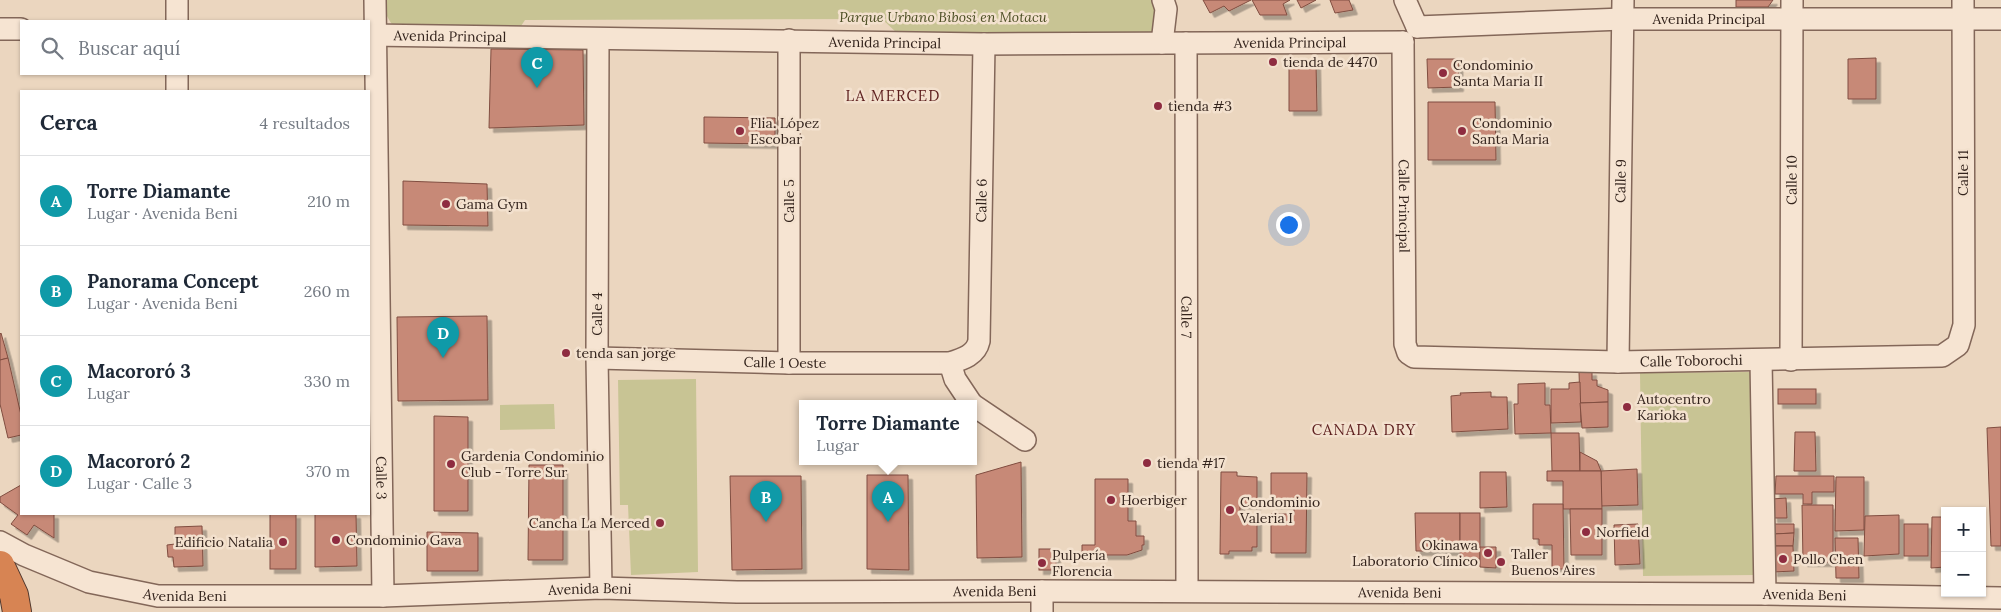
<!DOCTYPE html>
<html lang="es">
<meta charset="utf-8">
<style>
body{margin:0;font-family:Lora,serif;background:#f6f6f7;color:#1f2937}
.controls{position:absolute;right:15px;bottom:15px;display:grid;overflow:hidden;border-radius:0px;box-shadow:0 1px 4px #0004}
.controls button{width:45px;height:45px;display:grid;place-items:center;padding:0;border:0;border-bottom:1px solid #e0e1e3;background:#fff;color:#1f2937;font:25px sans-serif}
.you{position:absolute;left:1288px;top:224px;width:18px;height:18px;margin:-12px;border:4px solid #fff;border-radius:50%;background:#1a73e8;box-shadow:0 0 0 8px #1a73e833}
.badge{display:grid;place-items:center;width:32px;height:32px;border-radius:50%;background:#ea580c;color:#fff;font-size:16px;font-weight:700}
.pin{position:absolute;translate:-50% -41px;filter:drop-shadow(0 1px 2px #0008)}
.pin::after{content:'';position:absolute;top:26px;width:18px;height:15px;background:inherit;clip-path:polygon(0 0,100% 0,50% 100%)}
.popup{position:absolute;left:799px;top:400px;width:178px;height:65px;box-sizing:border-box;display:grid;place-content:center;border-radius:0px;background:#fff;filter:drop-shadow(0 1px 4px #0005);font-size:16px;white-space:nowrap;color:#747a83}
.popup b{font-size:19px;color:#1f2937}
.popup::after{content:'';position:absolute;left:50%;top:100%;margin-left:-10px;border:10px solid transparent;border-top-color:#fff}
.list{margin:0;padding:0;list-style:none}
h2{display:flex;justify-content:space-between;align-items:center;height:65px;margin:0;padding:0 20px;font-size:21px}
h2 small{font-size:16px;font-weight:400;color:#747a83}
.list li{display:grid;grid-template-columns:32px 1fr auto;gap:15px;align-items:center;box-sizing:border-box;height:90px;padding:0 20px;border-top:1px solid #e0e1e3}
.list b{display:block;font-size:19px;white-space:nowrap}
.list p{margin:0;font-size:16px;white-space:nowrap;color:#747a83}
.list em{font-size:16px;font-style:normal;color:#747a83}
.icon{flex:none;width:28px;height:28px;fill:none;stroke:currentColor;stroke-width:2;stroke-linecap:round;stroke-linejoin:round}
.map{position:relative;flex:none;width:2001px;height:612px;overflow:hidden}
.search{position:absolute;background:#fff;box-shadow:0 1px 4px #0004;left:20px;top:20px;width:350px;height:55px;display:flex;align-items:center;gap:12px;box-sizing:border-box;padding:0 18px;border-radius:0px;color:#747a83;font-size:19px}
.panel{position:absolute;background:#fff;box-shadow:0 1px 4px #0004;left:20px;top:90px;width:350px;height:425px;border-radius:0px}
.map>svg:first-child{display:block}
.green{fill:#c8c494}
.building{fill:#c78977;stroke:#804d40;filter:url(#shadow)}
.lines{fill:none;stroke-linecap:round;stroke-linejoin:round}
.minor-casing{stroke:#836759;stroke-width:24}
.highway-casing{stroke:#50372d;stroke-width:30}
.minor{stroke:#f6e4d2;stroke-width:21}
.highway{stroke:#d78453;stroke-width:28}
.poi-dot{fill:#8e2c40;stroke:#f3e1ce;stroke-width:2}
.labels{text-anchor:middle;stroke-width:5;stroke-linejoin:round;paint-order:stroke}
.park-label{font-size:14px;font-style:italic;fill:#4c4e24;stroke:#f3e1ce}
.street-label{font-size:14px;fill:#33231c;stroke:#f3e1ce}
.poi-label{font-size:14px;fill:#33231c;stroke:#f3e1ce;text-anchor:start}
.neighbourhood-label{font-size:15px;letter-spacing:1px;fill:#5d1f1e;stroke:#f3e1ce}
</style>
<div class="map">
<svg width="2001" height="612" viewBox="0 0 2001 612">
<defs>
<filter id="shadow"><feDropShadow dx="4.5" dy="4.5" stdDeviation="0" flood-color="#0004"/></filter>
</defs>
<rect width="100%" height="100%" fill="#ebd6bf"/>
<g class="green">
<path d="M384 0H1153L1158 23 1152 33 898 34 882 19 525 20 517 32 396 29C388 20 384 13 384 0Z"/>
<path d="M1753 372 1756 575 1643 576 1640 373Z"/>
<path d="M696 379 698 572 631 575 628 505H620L618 380Z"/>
<path d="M554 404 555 429 500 430V405Z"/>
</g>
<g class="building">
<path d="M1203 0H1251L1229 11 1224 6 1210 13Z"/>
<path d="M1252 0H1290L1283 4 1287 15H1260Z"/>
<path d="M1297 0H1316L1301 8Z"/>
<path d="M1330 0H1349L1353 10 1335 13Z"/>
<path d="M1736 0H1773L1768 7H1736Z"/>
<path d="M491 49 583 50 584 125 489 128Z"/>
<path d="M1876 58V99H1848V59Z"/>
<path d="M1427 59H1458L1459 87 1428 88Z"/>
<path d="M1316 63 1317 111H1289V64Z"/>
<path d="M1428 102H1495L1496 160H1428Z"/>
<path d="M704 117 775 118V144L704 143Z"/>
<path d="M403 181 487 184 488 226 403 225Z"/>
<path d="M487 316 488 400 398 401 397 317Z"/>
<path d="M1 333 8 358 0 360V334Z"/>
<path d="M8 358 21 415V435L8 438 0 404V360Z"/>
<path d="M1592 371V380H1597V386L1608 390V402L1580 403 1579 372Z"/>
<path d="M1580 382 1581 422 1551 423V389H1569V383Z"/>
<path d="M1545 383V405H1550L1551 433 1515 434 1514 404H1518V384Z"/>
<rect x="1778" y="389" width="38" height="15"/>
<path d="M1491 392V397H1507L1508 429 1452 432 1451 396 1461 395 1460 393Z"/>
<path d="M1608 402V427L1582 428 1580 403Z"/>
<path d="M434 416 468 417V511H434Z"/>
<path d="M2001 427V546H1991L1987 428Z"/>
<path d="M1795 432H1815L1816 471H1794Z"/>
<path d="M1551 433H1579L1580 471H1552Z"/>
<path d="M1580 452 1597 461 1601 471H1580Z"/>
<path d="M1021 462 1022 557 977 558 976 475Z"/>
<path d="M529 465H563V560H528Z"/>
<path d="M1637 469 1638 505 1601 506V471Z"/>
<path d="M1547 471H1601L1602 509H1563V481H1547Z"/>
<path d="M1221 472H1237V476L1257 477V505L1240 504V516H1257V547H1252V551H1229V554H1220Z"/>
<path d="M1480 472H1506L1507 507 1480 508Z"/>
<path d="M1271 473H1307L1306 553H1271V514H1294V505L1271 504Z"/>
<path d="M867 475H908L909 570 867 569Z"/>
<path d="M730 476H801L802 569 732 570Z"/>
<path d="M1776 476H1834V492H1812V504H1803V494H1775Z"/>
<path d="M1836 477H1864V530L1835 531Z"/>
<path d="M1095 479H1128V521H1136V536H1144V545H1142V550L1127 555H1082V545H1095Z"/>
<path d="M21 485V514H54V538L34 525 27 535 11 524 18 515 0 502V497Z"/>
<path d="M1786 498 1787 518H1773L1772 499Z"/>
<path d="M1533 504H1563L1564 569H1552V545H1539V539H1533Z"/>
<path d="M1802 505H1833V562H1803Z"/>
<path d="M1570 509H1602V555H1571Z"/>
<path d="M1415 513H1460V551H1416Z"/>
<rect x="1460" y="513" width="20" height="46"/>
<rect x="270" y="514" width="26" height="55"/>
<path d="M315 514H356L357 566 315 567Z"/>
<path d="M1899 515V554L1864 556 1865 516Z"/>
<path d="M1932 517H1945V567L1931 568Z"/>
<path d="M1638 524 1640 564 1615 565 1614 525Z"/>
<path d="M1773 524H1794V533L1773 534Z"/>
<rect x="1904" y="524" width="24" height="32"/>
<path d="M202 526 203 566 174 567 173 557H168L167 545 175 544V527Z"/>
<path d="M427 532 478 533V571H427Z"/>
<path d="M1794 533 1793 546H1773V534Z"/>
<path d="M1835 538H1858L1859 578H1836Z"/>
<path d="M1773 546H1793L1794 571 1773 572Z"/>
<path d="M1480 547H1496V568L1480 567Z"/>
<rect x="1039" y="549" width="17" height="21"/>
</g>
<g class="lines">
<g class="minor-casing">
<g id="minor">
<path d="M177 0V21"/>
<path id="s1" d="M375 0 383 596"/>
<path d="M1405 0 1417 27"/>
<path id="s2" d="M1417 27 1623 19H2001"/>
<path d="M0 29H21"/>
<path id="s3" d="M369 35 984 44 1403 42"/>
<path d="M598 39 597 358 601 588"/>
<path id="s4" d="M1403 42 1405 344 1408 353 1414 357 1618 362 1942 356 1958 345 1964 325 1963 0"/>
<path d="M1162 43 1166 9 1163 0"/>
<path id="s5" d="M1186 43 1187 591"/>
<path d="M177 91V74"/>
<path id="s6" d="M597 358 789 363H950C963 359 976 355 979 341L984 44"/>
<path d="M1761 360 1765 594"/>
<path id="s7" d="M1791 360 1792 0"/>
<path id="s8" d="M1618 362 1623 0"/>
<path d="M789 363V40"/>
<path d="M950 363 955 379 971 403"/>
<path d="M973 405 1025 440"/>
<path id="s9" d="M0 542 24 555 89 582 158 596H383L601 588 737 592 1042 591 1765 594 2001 598"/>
<path d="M1042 591V612"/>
</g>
</g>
<g class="highway-casing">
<path id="highway" d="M0 565 14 595 17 612"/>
</g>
<use href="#minor" class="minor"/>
<use href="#highway" class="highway"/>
</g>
<g class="poi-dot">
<circle cx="1273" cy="62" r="5"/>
<circle cx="1443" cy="73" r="5"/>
<circle cx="1158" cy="106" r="5"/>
<circle cx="740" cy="131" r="5"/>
<circle cx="1462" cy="131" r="5"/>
<circle cx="446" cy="204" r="5"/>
<circle cx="566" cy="353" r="5"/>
<circle cx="1627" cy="407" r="5"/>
<circle cx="1147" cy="463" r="5"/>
<circle cx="451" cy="464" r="5"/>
<circle cx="1111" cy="500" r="5"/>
<circle cx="1230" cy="510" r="5"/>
<circle cx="660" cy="523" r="5"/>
<circle cx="1586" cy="532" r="5"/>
<circle cx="336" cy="540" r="5"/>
<circle cx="283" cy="542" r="5"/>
<circle cx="1488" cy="553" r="5"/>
<circle cx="1783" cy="559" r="5"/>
<circle cx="1501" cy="562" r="5"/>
<circle cx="1042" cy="563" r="5"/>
</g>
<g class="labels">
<g class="park-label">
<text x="943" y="22">Parque Urbano Bibosi en Motacu</text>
</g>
<g class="street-label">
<text dy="5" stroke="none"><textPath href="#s2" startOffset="292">Avenida Principal</textPath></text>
<text dy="5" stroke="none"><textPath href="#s3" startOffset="81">Avenida Principal</textPath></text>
<text dy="5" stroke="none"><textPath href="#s3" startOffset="516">Avenida Principal</textPath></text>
<text dy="5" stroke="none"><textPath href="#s3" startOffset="921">Avenida Principal</textPath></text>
<text transform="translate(1963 173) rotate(-90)" y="5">Calle 11</text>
<text dy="5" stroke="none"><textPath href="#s7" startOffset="180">Calle 10</textPath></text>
<text dy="5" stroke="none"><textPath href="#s8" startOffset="181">Calle 9</textPath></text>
<text transform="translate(789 201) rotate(-90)" y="5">Calle 5</text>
<text dy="5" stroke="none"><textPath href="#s6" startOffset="532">Calle 6</textPath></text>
<text dy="5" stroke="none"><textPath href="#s4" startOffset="164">Calle Principal</textPath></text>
<text transform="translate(597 314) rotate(-90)" y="5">Calle 4</text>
<text dy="5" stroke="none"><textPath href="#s5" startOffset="274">Calle 7</textPath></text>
<text dy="5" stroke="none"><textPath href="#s4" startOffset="596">Calle Toborochi</textPath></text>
<text dy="5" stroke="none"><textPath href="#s6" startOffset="188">Calle 1 Oeste</textPath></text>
<text dy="5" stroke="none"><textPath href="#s1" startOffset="478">Calle 3</textPath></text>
<text dy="5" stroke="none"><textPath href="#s9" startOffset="600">Avenida Beni</textPath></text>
<text dy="5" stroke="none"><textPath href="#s9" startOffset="1005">Avenida Beni</textPath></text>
<text dy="5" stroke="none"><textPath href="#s9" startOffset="1410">Avenida Beni</textPath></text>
<text dy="5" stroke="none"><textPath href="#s9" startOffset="195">Avenida Beni</textPath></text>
<text dy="5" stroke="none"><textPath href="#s9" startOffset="1815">Avenida Beni</textPath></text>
</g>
<g class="poi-label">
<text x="1283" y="67">tienda de 4470</text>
<text x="1453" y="70">Condominio<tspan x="1453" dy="16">Santa Maria II</tspan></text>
<text x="1168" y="111">tienda #3</text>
<text x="750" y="128">Flia. López<tspan x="750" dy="16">Escobar</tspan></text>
<text x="1472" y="128">Condominio<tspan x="1472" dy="16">Santa Maria</tspan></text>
<text x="456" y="209">Gama Gym</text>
<text x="576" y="358">tenda san jorge</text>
<text x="1637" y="404">Autocentro<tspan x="1637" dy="16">Karioka</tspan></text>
<text x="461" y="461">Gardenia Condominio<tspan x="461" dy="16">Club - Torre Sur</tspan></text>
<text x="1157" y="468">tienda #17</text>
<text x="1121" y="505">Hoerbiger</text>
<text x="1240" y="507">Condominio<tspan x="1240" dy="16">Valeria I</tspan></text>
<text x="650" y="528" text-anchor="end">Cancha La Merced</text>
<text x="1596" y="537">Norfield</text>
<text x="346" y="545">Condominio Gava</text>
<text x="273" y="547" text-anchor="end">Edificio Natalia</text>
<text x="1478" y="550" text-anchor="end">Okinawa<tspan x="1478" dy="16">Laboratorio Clínico</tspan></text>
<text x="1511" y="559">Taller<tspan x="1511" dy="16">Buenos Aires</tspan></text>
<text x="1052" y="560">Pulpería<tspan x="1052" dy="16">Florencia</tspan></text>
<text x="1793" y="564">Pollo Chen</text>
</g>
<g class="neighbourhood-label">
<text x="893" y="101">LA MERCED</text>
<text x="1364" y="435">CANADA DRY</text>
</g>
</g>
</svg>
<div class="controls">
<button>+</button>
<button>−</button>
</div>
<div class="you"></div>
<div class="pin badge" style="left:888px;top:522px;background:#0f9aa8">A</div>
<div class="popup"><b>Torre Diamante</b>Lugar</div>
<div class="pin badge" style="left:766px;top:522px;background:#0f9aa8">B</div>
<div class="pin badge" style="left:537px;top:88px;background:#0f9aa8">C</div>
<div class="pin badge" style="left:443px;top:358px;background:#0f9aa8">D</div>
<div class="search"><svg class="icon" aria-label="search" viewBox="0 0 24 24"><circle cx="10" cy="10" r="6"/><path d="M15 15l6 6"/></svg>Buscar aquí</div>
<section class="panel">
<h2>Cerca<small>4 resultados</small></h2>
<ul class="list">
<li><span class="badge" style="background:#0f9aa8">A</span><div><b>Torre Diamante</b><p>Lugar · Avenida Beni</p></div><em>210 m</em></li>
<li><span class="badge" style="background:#0f9aa8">B</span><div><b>Panorama Concept</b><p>Lugar · Avenida Beni</p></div><em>260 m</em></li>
<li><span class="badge" style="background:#0f9aa8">C</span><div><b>Macororó 3</b><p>Lugar</p></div><em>330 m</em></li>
<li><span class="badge" style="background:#0f9aa8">D</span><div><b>Macororó 2</b><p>Lugar · Calle 3</p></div><em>370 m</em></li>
</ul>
</section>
</div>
